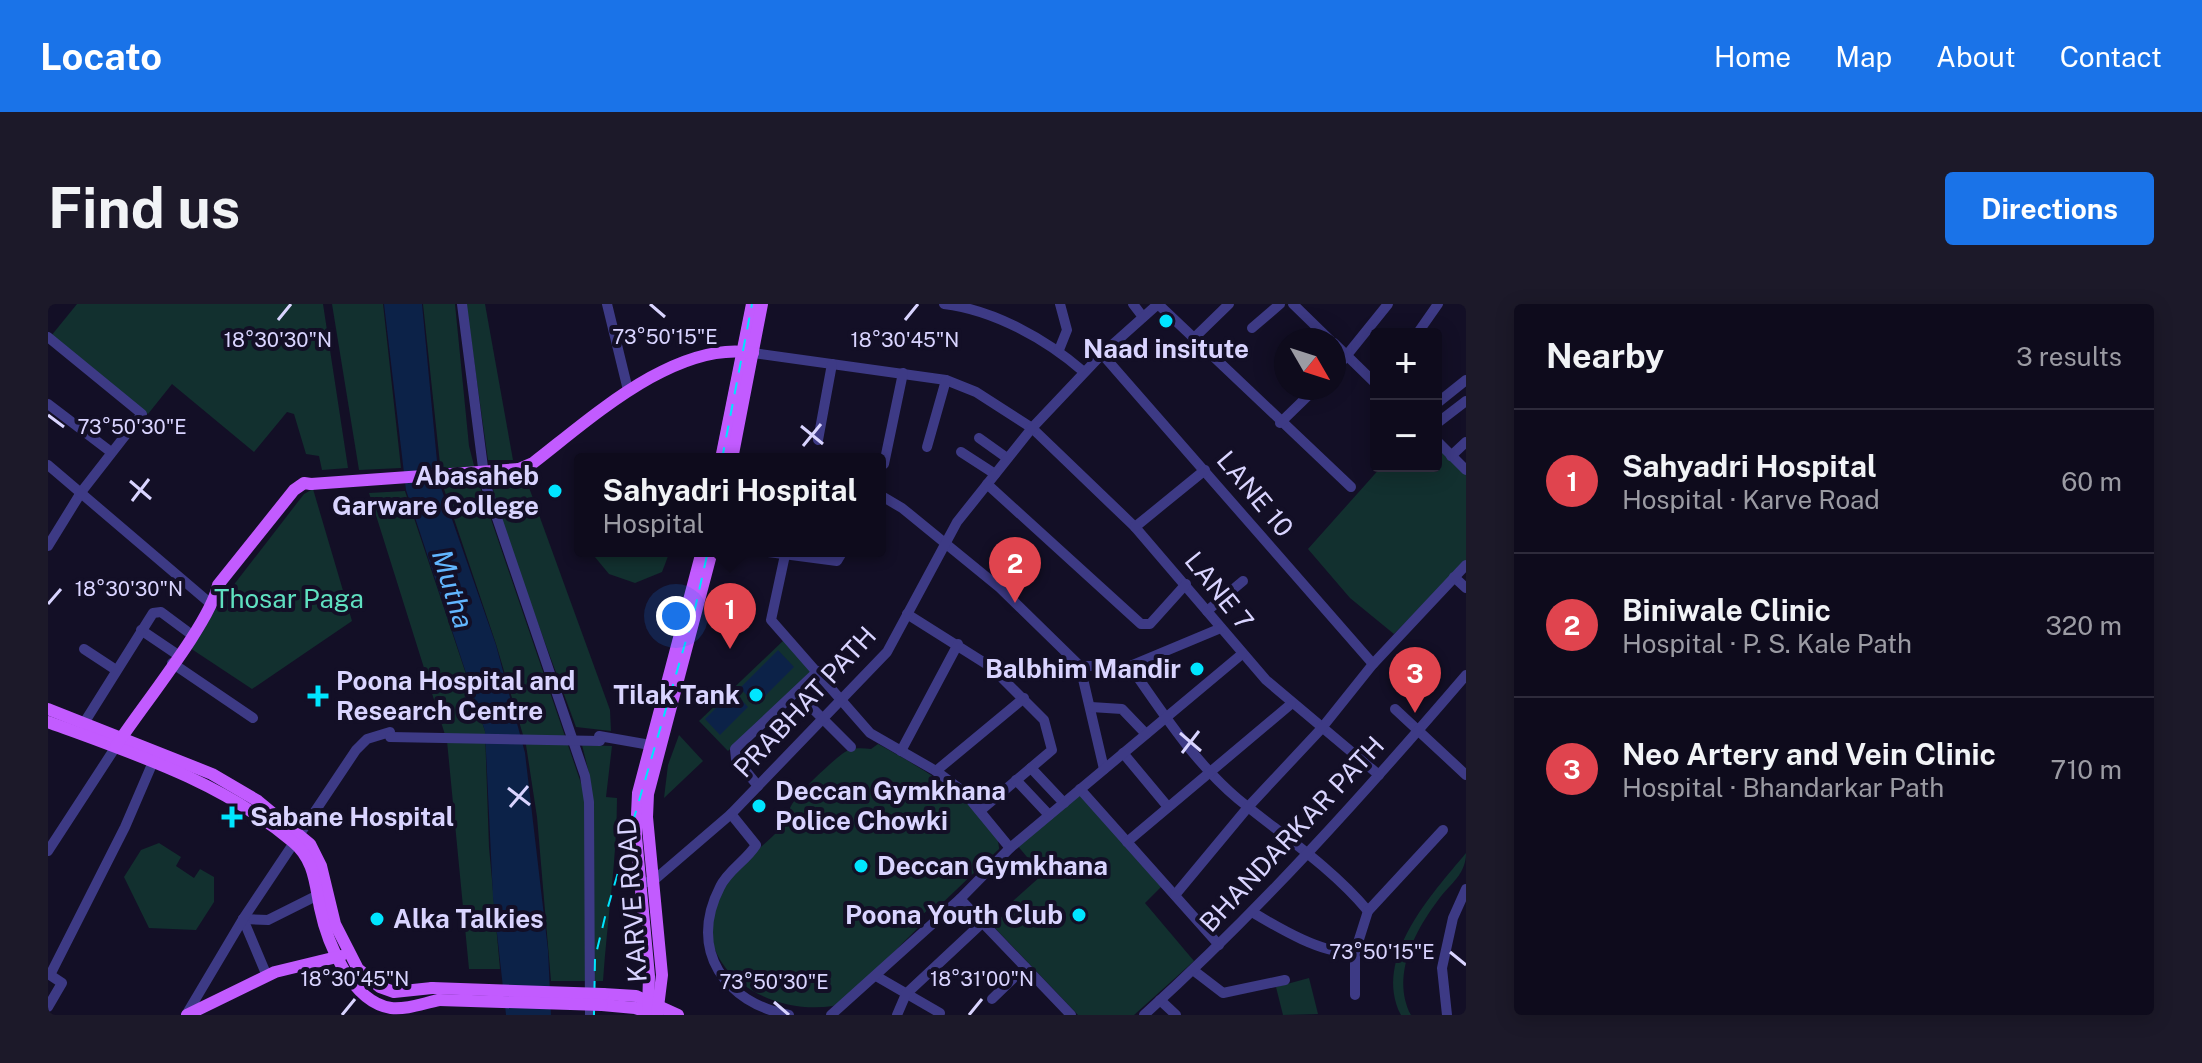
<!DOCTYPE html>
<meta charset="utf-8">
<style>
body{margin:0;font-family:"Public Sans",sans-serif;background:#1c1929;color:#f1f3f6}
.controls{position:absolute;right:24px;top:24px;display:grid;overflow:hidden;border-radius:8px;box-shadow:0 4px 20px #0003}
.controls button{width:72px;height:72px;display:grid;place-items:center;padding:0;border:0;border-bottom:2px solid #2e2b3b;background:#0e0b1c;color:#f1f3f6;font:40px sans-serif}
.compass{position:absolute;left:1226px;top:24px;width:72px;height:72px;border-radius:50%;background:#0e0b1c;box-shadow:0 4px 20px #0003;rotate:129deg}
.you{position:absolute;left:628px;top:312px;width:28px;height:28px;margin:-20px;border:6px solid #fff;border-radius:50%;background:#1a73e8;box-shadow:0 0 0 12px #1a73e833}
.badge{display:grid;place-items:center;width:52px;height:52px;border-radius:50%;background:#1a73e8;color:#fff;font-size:26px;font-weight:700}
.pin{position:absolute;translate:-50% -66px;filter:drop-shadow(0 2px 4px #0008)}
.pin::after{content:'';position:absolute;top:42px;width:28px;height:24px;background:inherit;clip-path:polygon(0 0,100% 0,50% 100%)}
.popup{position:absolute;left:526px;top:149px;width:312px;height:104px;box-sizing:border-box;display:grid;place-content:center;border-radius:8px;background:#0e0b1c;filter:drop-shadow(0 2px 6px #0005);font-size:26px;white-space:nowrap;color:#9b9ba3}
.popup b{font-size:30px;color:#f1f3f6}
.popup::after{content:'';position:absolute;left:50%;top:100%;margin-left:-16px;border:16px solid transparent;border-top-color:#0e0b1c}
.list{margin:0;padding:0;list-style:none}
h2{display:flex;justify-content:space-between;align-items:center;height:104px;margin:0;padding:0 32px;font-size:34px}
h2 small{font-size:26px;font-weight:400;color:#9b9ba3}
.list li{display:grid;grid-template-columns:52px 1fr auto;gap:24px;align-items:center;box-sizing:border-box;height:144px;padding:0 32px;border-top:2px solid #2e2b3b}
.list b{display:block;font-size:30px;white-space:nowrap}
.list p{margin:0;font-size:26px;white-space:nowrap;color:#9b9ba3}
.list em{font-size:26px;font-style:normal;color:#9b9ba3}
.map{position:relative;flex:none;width:1418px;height:711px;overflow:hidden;border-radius:8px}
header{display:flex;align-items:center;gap:48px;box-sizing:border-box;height:112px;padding:0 40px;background:#1a73e8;color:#fff}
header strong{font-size:38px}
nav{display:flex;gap:44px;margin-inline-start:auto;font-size:28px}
.intro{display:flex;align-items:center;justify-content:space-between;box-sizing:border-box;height:192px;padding:0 48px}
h1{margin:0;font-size:56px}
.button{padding:20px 36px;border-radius:8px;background:#1a73e8;color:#fff;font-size:28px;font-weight:700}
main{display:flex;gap:48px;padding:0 48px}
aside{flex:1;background:#0e0b1c;border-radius:8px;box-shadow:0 4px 20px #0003}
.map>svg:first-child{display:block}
.green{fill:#12302f}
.water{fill:#0c2248}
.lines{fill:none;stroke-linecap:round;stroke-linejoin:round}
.minor{stroke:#3d3a85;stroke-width:10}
.major{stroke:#c25bff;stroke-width:12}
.rail{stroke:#00e5ff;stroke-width:2;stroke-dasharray:12 10;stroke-linecap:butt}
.minor-bridge{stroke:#3d3a85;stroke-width:10}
.major-bridge{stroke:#c25bff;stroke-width:12}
.ticks{fill:none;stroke:#d9d4ff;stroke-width:3}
.poi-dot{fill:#00e5ff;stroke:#130f26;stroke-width:3}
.labels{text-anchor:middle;stroke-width:8;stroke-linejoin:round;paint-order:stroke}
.poi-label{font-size:26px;font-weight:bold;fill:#d9d4ff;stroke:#130f26;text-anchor:start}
.street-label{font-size:26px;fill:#d9d4ff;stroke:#130f26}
.park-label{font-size:26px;fill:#5fe0c0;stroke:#130f26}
.water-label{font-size:28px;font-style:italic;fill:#62b6ff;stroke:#130f26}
.ticks-label{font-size:20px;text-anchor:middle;fill:#d9d4ff;stroke:#130f26;stroke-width:8;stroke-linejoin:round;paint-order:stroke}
</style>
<header>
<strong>Locato</strong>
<nav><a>Home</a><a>Map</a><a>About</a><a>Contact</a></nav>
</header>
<div class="intro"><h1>Find us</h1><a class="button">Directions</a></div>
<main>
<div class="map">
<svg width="1418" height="711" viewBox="0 0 1418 711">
<rect width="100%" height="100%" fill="#130f26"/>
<g class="green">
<path d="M29 0H275L300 164 274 166 271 152 258 150 246 110 239 108 206 148 124 80 100 110 3 32Z"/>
<path d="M284 0H335L353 164 311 166Z"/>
<path d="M375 0H407L421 142 430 177 536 488 540 677H503L489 513 478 441 448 340 394 179Z"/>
<path d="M418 0H437L465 156H440Z"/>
<path d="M1388 141 1418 170V256L1346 330 1302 294 1260 245 1334 162H1388Z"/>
<path d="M479 178 562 406 563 427 528 423 456 227 445 185Z"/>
<path d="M265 185 304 317 204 385 142 344 171 300 256 190Z"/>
<path d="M357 187 437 427 441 543 452 665H421L399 437 321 189Z"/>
<path d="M542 247H622L614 268 587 279 561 270Z"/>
<path d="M737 335 766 365 680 447 651 417Z"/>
<path d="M631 431 655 457 616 494 620 461Z"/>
<path d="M830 440C860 456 953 508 951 545L886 607 882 604 866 618 870 624C851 642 805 693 785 702 727 711 656 674 663 613 668 572 708 551 733 524 739 518 739 509 743 502 750 489 782 459 794 450 803 443 813 444 823 445Z"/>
<path d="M534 441 564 442 558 493 569 494C569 555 559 616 555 677H541V469Z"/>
<path d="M1031 488 1115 581 1097 599 1146 657 1086 711H1030L946 623 966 596 994 571 969 541Z"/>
<path d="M111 539 133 553 128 562 146 574 152 565 166 573V598L148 626 101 624 76 573 93 546Z"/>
<path d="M1418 549C1418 568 1406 577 1394 591 1369 623 1342 670 1363 711H1353C1324 654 1384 590 1418 549Z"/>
<path d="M1261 674 1270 710 1235 711 1228 683Z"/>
</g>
<g class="water">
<path d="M336 0H374L391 178 448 341 477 449 500 646 503 711H458L445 593 437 427 358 186Z"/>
<path d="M730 346 746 363 708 401 692 384Z"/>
<path d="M685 387 700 403 672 431 657 415Z"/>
</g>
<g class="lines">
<g class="minor">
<path d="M414 0 437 179 537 472 541 498 542 711"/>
<path d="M559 0 580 86"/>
<path d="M896 0C946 6 998 35 1036 68"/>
<path d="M1085 0 1095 13"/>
<path d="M1110 0 1303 183"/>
<path d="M1245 0 1282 36"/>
<path d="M1204 24 1232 0"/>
<path d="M1369 30 1390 0"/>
<path d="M0 33 94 110 34 187 0 242"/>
<path d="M1145 35 1181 0"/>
<path d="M1286 39 1328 80"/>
<path d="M1011 46 1019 26 1012 0"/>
<path d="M705 49 898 76 928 88 984 124 1087 223 1218 376 1331 471"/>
<path d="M1054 50 1325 360"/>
<path d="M1286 67 1340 0"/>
<path d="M0 100 63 148"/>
<path d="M1388 100 1418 76"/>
<path d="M1232 119 1268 84"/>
<path d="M1388 120 1418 97"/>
<path d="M931 134 959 154"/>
<path d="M770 136 784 60"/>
<path d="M1388 136 1418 166"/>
<path d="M879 143 898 76"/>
<path d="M913 148 947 170"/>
<path d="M1403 152 1418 138"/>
<path d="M836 160 855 69"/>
<path d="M0 161 163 300"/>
<path d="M939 180 1093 320H1102L1138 280"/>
<path d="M832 191 854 204 952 284 1032 362 1056 465"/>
<path d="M1087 223 1157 166"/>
<path d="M712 247 789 257 795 247"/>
<path d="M737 251 723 316 822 429 888 467 916 488 962 544"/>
<path d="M1406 273 1418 284"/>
<path d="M1159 307 1195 277"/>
<path d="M859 310 943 363 996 416 1004 446 932 507"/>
<path d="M93 326 130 351"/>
<path d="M36 345 68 366"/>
<path d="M124 359 205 414"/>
<path d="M1032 362H1082L1173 324"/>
<path d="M1082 362C1114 408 1147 459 1190 495 1234 531 1283 563 1320 607"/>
<path d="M755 395 803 443"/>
<path d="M1043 403 1074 405 1098 430"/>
<path d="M1347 405 1418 471"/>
<path d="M36 419 105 309 113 308 144 331"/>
<path d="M551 432 608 442"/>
<path d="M853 447 910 340"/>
<path d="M1075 449 1120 503"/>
<path d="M983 464 1016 499"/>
<path d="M888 467 976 394"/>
<path d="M968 476 1001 511"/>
<path d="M710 482 688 455 687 445 770 367"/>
<path d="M1032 485 1171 641"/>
<path d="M683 510 708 541C698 557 680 566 672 583 639 647 678 699 741 711"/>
<path d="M1079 538 1243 400"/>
<path d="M0 547 67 444"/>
<path d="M600 578 605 577 683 510 839 348 909 218 984 124 1054 50 1110 0"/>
<path d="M1127 591 1201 502 1273 425 1325 360 1418 261"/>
<path d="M912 595 1023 711"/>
<path d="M1204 608C1229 623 1277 652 1307 648"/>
<path d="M195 615 220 616 270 591"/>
<path d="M195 615 219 672"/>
<path d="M1145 666 1175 689 1237 676"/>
<path d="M828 672 892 709"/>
<path d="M1307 691V648L1320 607 1395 526"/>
<path d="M944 695 977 663"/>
<path d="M1112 696 1128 711"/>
<path d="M0 703 14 679 2 671 77 523 105 458"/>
<path d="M138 711 195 615 308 446 319 435 342 428"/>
<path d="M783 711 912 595 962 544 1194 350"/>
<path d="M849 711 858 690 934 619"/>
<path d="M1096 711C1212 606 1316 490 1418 371"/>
<path d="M1399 711 1394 664 1405 614 1418 585"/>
</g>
<g class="major">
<path d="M673 155 704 0"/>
<path d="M684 155 714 0"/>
<path d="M471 165 485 159C541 116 628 35 705 49"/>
<path d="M0 405 164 470 210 497 262 540 273 562 287 620 310 665 332 683 346 688 384 684"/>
<path d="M0 418C87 450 174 478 245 538 266 555 267 579 272 604 279 638 303 698 343 704 358 706 376 699 391 696"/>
<path d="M68 442C91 406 163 318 170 281L246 186 256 179 263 180"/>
<path d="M555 690 588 692 630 711"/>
<path d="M554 701 587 704 605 710"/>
<path d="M600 708 601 672 588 532 590 489 654 247"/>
<path d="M139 711 227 668 293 652"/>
<path d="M609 711 614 671 599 513 600 490 664 247"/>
</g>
<g class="rail">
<path d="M674 155 704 0"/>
<path d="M546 711 547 654 557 613 646 309 660 247"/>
</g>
<path class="minor-bridge" d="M342 433 552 437"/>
<g class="major-bridge">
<path d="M263 180 471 165"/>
<path d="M384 684 555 690"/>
<path d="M391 696 554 701"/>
</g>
</g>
<path class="ticks" d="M602 0 617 13M230 16 243 0M857 16 870 0M0 111 16 123M753 122 775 140M755 142 773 120M82 177 103 195M84 197 101 175M0 300 13 285M1132 429 1153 447M1134 449 1151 427M460 484 482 501M462 503 480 482M1402 648 1418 661M726 698 741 711M294 711 307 695M921 711 934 695"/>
<g class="poi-dot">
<circle cx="1118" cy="17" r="8"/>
<circle cx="507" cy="187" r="8"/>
<circle cx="1149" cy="365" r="8"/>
<circle cx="708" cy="391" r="8"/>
<path d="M266 380h8v8h8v8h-8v8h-8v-8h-8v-8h8z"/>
<circle cx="711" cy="502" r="8"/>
<path d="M180 501h8v8h8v8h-8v8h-8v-8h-8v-8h8z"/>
<circle cx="813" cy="562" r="8"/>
<circle cx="1031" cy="611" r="8"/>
<circle cx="329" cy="615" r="8"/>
</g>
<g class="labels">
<g class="poi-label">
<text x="1118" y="54" text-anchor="middle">Naad insitute</text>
<text x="491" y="181" text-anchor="end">Abasaheb<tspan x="491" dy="30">Garware College</tspan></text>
<text x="1133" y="374" text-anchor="end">Balbhim Mandir</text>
<text x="288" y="386">Poona Hospital and<tspan x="288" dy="30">Research Centre</tspan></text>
<text x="692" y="400" text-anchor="end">Tilak Tank</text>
<text x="727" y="496">Deccan Gymkhana<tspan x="727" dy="30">Police Chowki</tspan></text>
<text x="202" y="522">Sabane Hospital</text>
<text x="829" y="571">Deccan Gymkhana</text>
<text x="1015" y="620" text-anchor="end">Poona Youth Club</text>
<text x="345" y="624">Alka Talkies</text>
</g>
<g class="street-label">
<text transform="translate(1207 190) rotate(50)" y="9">LANE 10</text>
<text transform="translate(1171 287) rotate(51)" y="9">LANE 7</text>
<text transform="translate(757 398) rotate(-47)" y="9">PRABHAT PATH</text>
<text transform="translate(1244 530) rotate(-47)" y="9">BHANDARKAR PATH</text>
<text transform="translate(584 596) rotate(-94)" y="9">KARVE ROAD</text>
</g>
<g class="park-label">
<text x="241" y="304">Thosar Paga</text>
</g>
<g class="water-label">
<text transform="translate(405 285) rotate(73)" y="10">Mutha</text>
</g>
</g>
<g class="ticks-label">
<text x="617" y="40">73°50'15"E</text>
<text x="230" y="43">18°30'30"N</text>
<text x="857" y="43">18°30'45"N</text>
<text x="84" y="130">73°50'30"E</text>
<text x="81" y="292">18°30'30"N</text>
<text x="1334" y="655">73°50'15"E</text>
<text x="307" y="682">18°30'45"N</text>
<text x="934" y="682">18°31'00"N</text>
<text x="726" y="685">73°50'30"E</text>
</g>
</svg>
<div class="controls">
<button>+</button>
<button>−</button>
</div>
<svg class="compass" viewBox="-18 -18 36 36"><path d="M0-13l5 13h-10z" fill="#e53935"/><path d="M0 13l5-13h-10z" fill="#9b9ba3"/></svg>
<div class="you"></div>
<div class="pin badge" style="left:682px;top:345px;background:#e0444e">1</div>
<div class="popup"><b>Sahyadri Hospital</b>Hospital</div>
<div class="pin badge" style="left:967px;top:299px;background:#e0444e">2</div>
<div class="pin badge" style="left:1367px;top:409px;background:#e0444e">3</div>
</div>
<aside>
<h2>Nearby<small>3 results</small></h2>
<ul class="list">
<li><span class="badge" style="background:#e0444e">1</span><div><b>Sahyadri Hospital</b><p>Hospital · Karve Road</p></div><em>60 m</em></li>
<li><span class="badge" style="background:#e0444e">2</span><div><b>Biniwale Clinic</b><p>Hospital · P. S. Kale Path</p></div><em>320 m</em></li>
<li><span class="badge" style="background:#e0444e">3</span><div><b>Neo Artery and Vein Clinic</b><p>Hospital · Bhandarkar Path</p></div><em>710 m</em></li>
</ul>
</aside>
</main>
